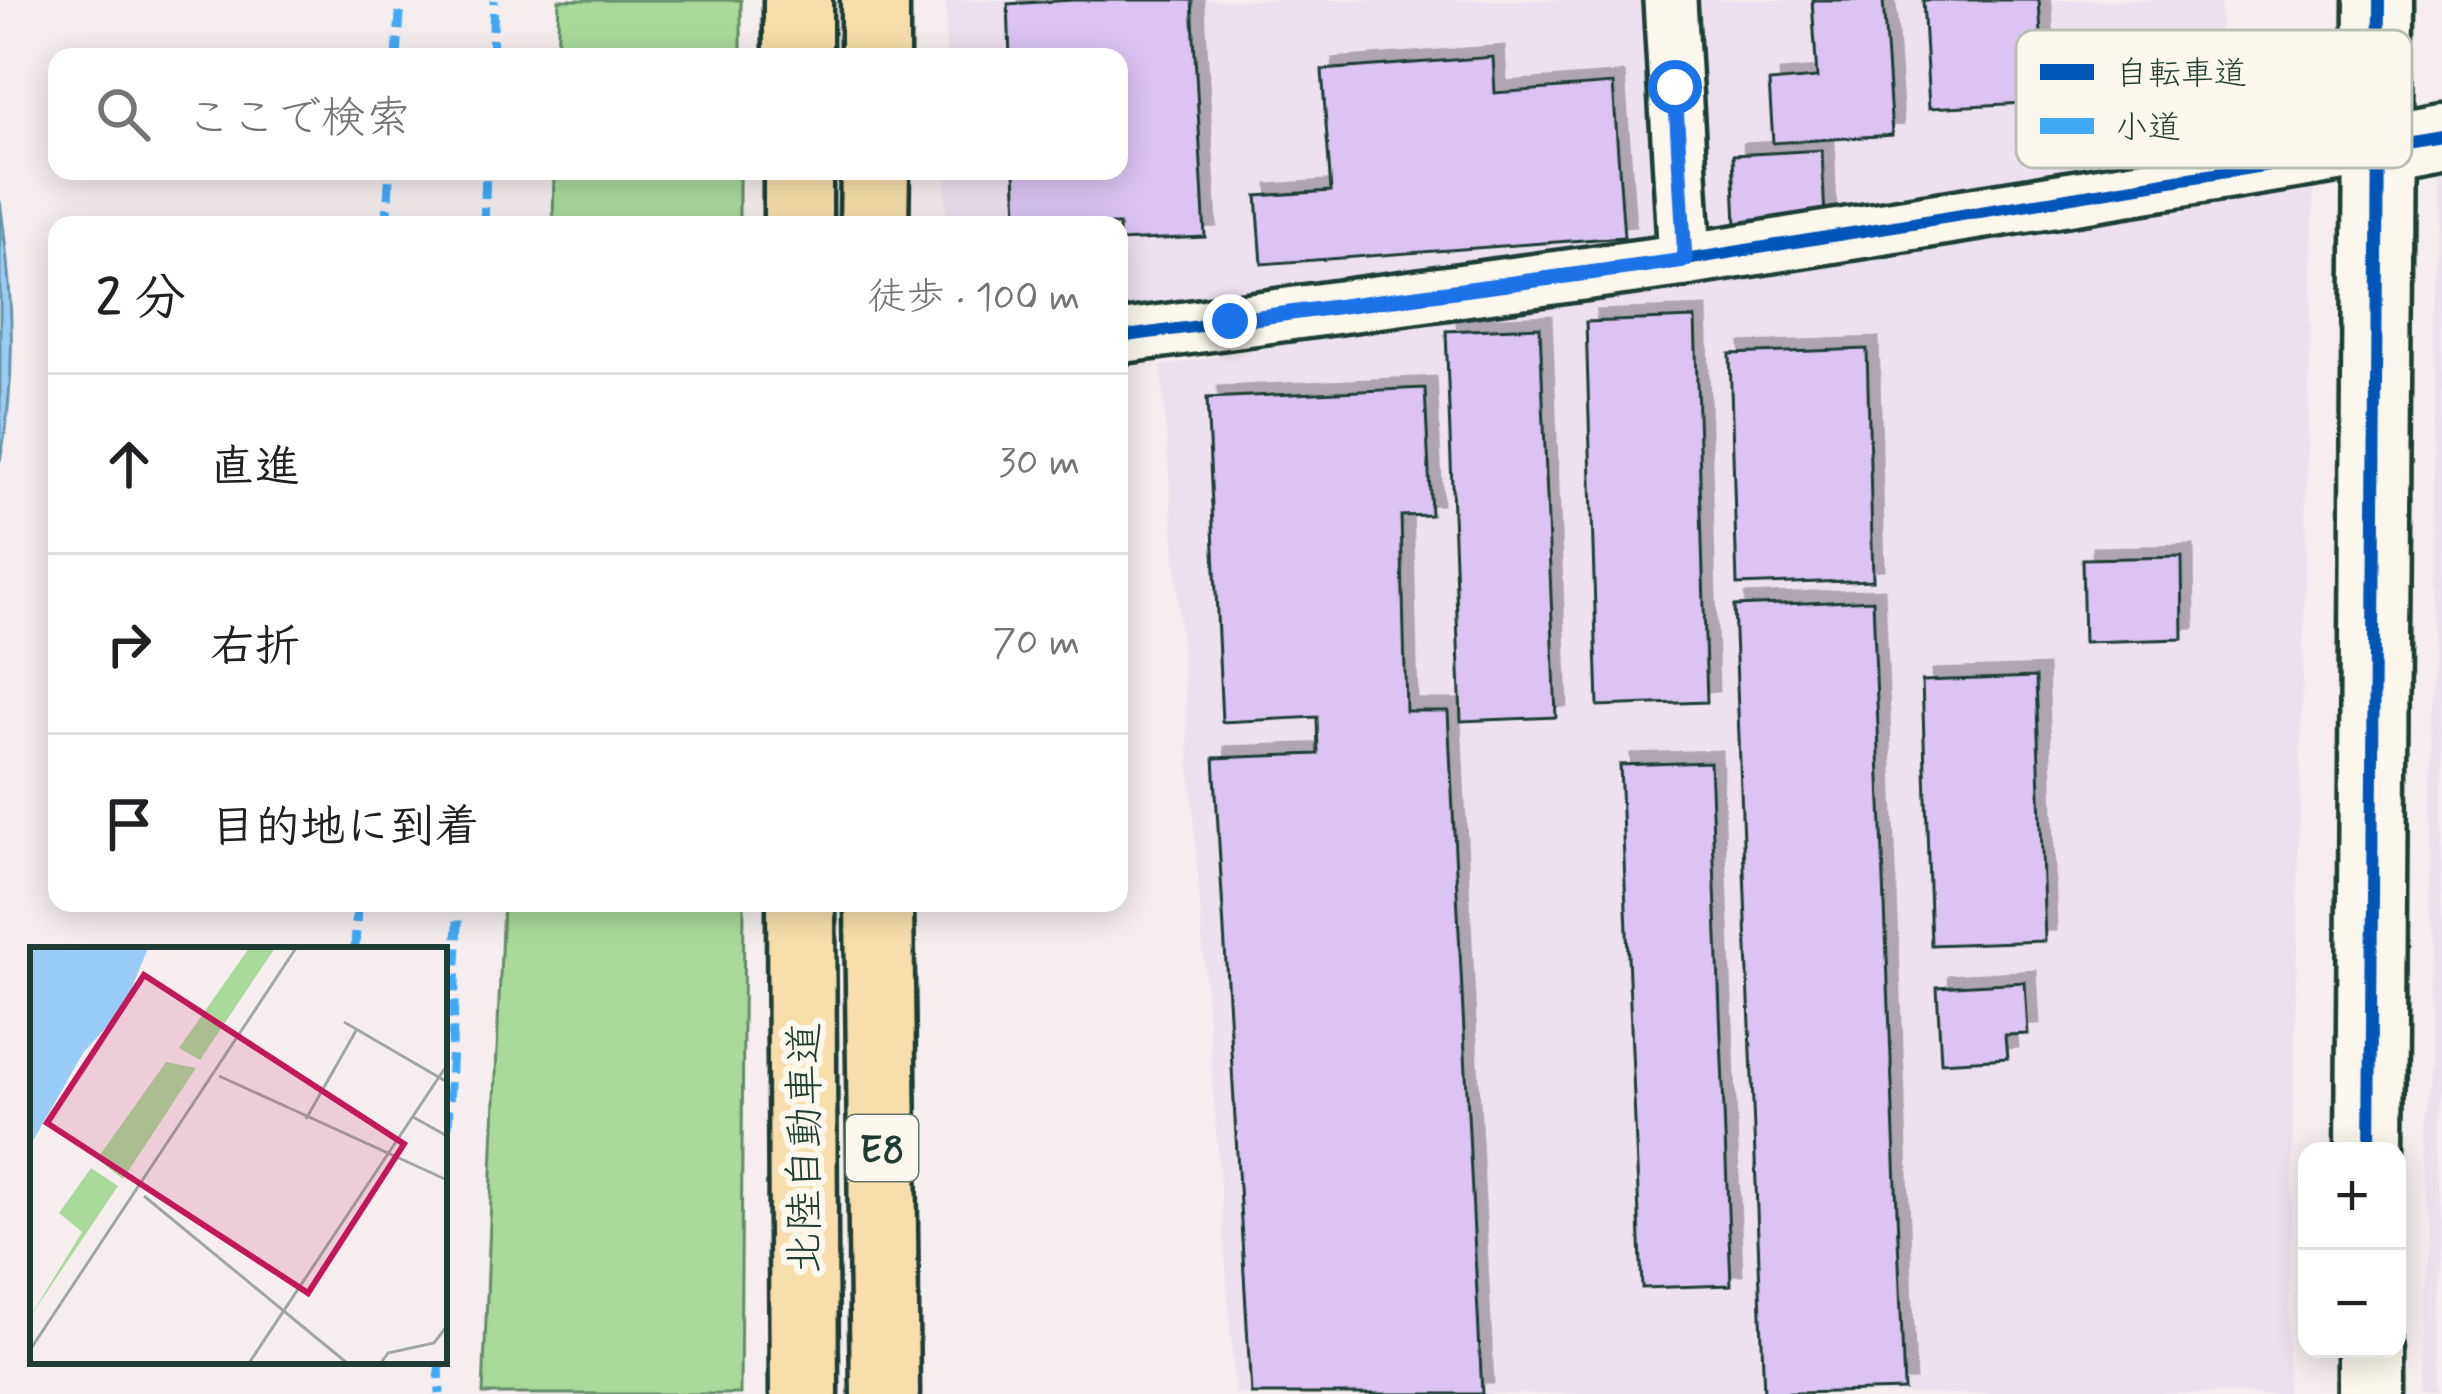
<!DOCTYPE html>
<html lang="ja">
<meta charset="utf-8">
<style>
body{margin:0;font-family:Mynerve,"Klee One",sans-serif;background:#f6f6f6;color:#202124}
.controls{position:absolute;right:36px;bottom:36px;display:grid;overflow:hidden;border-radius:24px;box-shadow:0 6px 30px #0003}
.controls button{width:108px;height:108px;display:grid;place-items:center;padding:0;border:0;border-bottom:3px solid #e0e0e0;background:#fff;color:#202124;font:60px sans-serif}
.stop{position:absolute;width:36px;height:36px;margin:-27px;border:9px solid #1a73e8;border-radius:50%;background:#fff}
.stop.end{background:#1a73e8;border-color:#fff;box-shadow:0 3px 12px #0008}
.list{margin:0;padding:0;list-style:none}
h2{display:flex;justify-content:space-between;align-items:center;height:156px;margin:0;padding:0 48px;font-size:51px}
h2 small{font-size:39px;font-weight:400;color:#757577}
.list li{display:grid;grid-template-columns:78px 1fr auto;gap:36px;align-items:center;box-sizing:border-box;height:180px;padding:0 48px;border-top:3px solid #e0e0e0}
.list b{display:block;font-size:45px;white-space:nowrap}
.list em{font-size:39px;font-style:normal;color:#757577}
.icon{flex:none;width:66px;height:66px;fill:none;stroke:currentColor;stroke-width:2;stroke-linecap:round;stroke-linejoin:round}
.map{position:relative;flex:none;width:2442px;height:1394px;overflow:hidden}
.search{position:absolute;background:#fff;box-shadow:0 6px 30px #0003;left:48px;top:48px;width:1080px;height:132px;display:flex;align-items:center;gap:30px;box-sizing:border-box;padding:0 42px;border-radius:24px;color:#757577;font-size:45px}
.panel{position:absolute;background:#fff;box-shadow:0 6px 30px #0003;left:48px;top:216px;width:1080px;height:696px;border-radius:24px}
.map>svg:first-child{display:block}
.built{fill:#ede1f0}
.green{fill:#a9da9b;stroke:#648c68;stroke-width:3}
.water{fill:#99cdf7;stroke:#6893a9;stroke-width:3}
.building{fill:#dbc4f4;stroke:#1f3d34;stroke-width:3;filter:url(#shadow)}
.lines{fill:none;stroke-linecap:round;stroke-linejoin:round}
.street-casing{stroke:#1f3d34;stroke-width:60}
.secondary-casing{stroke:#1f3d34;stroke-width:75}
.highway-casing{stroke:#1f3d34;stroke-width:75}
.street{stroke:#fbf7ec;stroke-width:51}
.secondary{stroke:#fbf7ec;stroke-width:66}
.highway{stroke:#f8deab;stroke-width:66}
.quiet{stroke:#3fa9f5;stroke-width:9;stroke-dasharray:18 9;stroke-linecap:butt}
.cycleway-casing{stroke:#fbf7ec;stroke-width:20}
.cycleway{stroke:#0057b8;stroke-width:12}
.route{stroke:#1a73e8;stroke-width:15}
.labels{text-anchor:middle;stroke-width:12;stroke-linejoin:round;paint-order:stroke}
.shield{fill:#fbf7ec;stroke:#61756b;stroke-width:3}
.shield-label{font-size:39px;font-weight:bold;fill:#1f3d34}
.street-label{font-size:42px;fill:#1f3d34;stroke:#fbf7ec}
.inset-road{fill:none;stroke:#9fa7a4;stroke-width:3}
.view{fill:#c2185b;fill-opacity:0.15;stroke:#c2185b;stroke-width:6}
.inset-edge{fill:none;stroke:#1f3d34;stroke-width:6}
.key{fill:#fbf7ec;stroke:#b9bfb5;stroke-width:3}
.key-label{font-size:33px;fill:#1f3d34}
</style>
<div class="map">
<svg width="2442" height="1394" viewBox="0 0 2442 1394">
<defs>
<filter id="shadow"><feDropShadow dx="11" dy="-11" stdDeviation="0" flood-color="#0004"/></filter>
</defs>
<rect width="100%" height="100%" fill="#f5edee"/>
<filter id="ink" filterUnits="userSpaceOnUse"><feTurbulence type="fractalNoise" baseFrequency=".00833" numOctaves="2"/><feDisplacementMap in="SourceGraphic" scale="24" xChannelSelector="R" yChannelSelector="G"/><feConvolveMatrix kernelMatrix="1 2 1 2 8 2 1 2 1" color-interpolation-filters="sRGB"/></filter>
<g filter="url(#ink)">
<g class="built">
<path d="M946 0H2221L2219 153 1119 332V225H946V171H1119V57H946Z"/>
<path d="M2442 172V1394H2427L2435 174Z"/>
<path d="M2314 174 2287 1394H1235L1161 366Z"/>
</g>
<g class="green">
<path d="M559 0H741V57H557Z"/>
<path d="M554 171H739V225H553Z"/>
<path d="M503 903H744L740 1394H483Z"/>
</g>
<path class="water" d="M0 201C12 289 18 373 0 461Z"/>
<g class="building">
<path d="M1073 0H1192L1205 237 1119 241V225H1029L1017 215 1015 171H1119V57H1010L1008 4Z"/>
<path d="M1812 0H1883L1892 135 1773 143 1769 82 1817 78Z"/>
<path d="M1923 0H2039L2045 102 1929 108Z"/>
<path d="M1493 57 1495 93 1613 84 1624 237 1262 264 1257 196 1331 191 1322 70Z"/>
<path d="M1822 150 1825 221 1736 226 1733 155Z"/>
<path d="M1695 318 1707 702 1598 706 1586 322Z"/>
<path d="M1540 327 1556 717 1461 721 1446 331Z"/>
<path d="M1867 349 1873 580 1737 585 1730 354Z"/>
<path d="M1425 388 1431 515 1401 516 1406 711H1448L1482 1394H1251L1214 758 1318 754 1317 717 1222 722 1207 398Z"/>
<path d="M2182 557 2183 639 2084 642 2082 559Z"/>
<path d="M1873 600 1904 1390 1764 1394 1734 606Z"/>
<path d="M2036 677 2045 941 1931 945 1922 681Z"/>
<path d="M1710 762 1731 1285 1642 1288 1620 765Z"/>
<path d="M2025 982 2028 1034 2005 1035 2007 1058 1941 1062 1937 987Z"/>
</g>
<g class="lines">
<g class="street-casing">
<g id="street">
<path d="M1670 0 1685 260"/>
<path d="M1119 337 1685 260 2378 149"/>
</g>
</g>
<g class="secondary-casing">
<g id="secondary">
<path d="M2378 149 2442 137"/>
<path d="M2370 1151 2379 0"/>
<path d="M2371 1349V1394"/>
</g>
</g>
<g class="highway-casing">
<g id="highway">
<path d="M798 57V0"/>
<path d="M875 57V0"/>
<path d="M798 225V171"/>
<path d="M874 225 875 171"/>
<path d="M801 903 804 1394"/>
<path d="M879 903 885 1394"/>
</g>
</g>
<use href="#street" class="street"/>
<use href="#secondary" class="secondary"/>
<use href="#highway" class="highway"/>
<g class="quiet">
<path d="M397 57 401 0"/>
<path d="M492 57 494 0"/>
<path d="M386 225 390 171"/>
<path d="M484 225 486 171"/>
<path d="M355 950 357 903"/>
<path d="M444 1208 459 903"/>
<path d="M439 1361 440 1394"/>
</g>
<g class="cycleway-casing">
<g id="cycleway">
<path d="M1119 337 1685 260 2442 137"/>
<path d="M2370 1151 2379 0"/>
</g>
</g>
<use href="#cycleway" class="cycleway"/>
</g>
</g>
<g class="lines" filter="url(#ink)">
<path class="route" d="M1230 321 1685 260 1675 87"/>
</g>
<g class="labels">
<rect class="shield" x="846" y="1115" width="72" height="66" rx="9"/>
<g class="shield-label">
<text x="882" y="1162">E8</text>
</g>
<g class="street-label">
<text transform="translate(803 1148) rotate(-90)" y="15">北陸自動車道</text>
</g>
</g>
<g transform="translate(30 947)">
<rect width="417" height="417" fill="#f5edee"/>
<path d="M219 1H245L170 113 149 101ZM136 115 166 121 93 232 67 212ZM61 221 88 239 0 370 52 285 29 266Z" fill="#a9da9b"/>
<path d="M0 1H118L94 60 53 106 0 199Z" fill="#99cdf7"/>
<path class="inset-road" d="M314 75 417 135M189 129 417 233M383 170 417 189M276 172 327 82M114 249 317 416M0 403 266 1M219 416 417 118M351 416 358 406 404 396 417 379"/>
<path class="view" d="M114 28 374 197 278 346 17 176Z"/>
<rect width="417" height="417" class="inset-edge"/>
</g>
<rect x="2016" y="30" width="396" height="138" rx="18" class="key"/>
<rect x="2040" y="64" width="54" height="16" fill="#0057b8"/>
<rect x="2040" y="118" width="54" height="16" fill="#3fa9f5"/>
<g class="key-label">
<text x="2115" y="84">自転車道</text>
<text x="2115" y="138">小道</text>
</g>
</svg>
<div class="controls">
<button>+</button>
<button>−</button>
</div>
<div class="stop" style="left:1675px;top:87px"></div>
<div class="stop end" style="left:1230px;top:321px"></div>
<div class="search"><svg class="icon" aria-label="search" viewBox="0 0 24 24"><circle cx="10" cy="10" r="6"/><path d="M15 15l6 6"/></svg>ここで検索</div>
<section class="panel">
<h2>2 分<small>徒歩 · 100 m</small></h2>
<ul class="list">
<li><svg class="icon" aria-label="ahead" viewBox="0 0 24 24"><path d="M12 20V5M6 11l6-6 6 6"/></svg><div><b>直進</b></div><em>30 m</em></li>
<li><svg class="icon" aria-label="right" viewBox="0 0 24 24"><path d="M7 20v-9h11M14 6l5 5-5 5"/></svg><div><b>右折</b></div><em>70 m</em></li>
<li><svg class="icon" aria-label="arrive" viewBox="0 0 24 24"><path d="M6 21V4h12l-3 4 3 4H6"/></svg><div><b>目的地に到着</b></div></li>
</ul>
</section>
</div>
